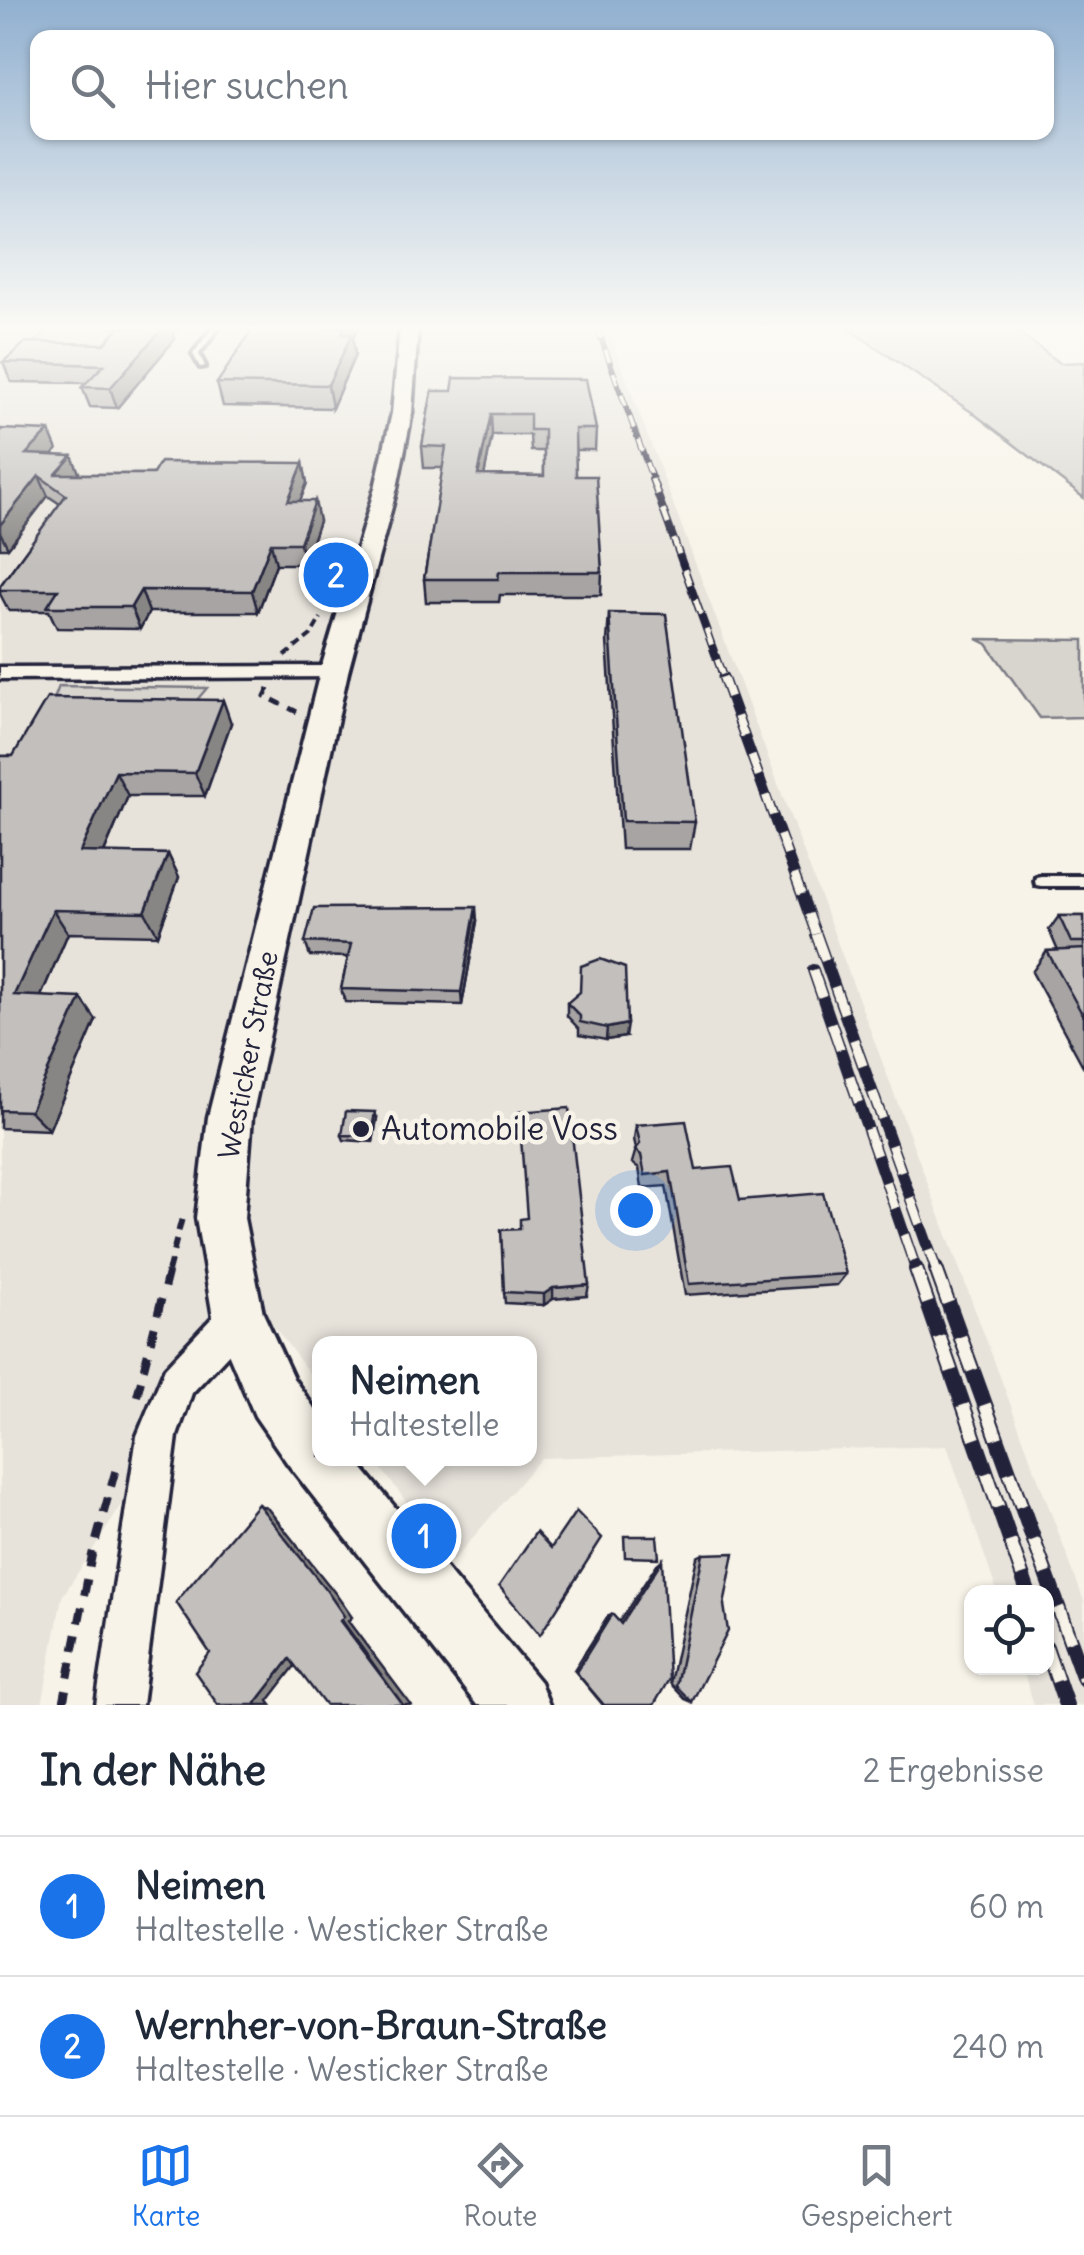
<!DOCTYPE html>
<html lang="de">
<meta charset="utf-8">
<style>
body{margin:0;font-family:Delius,sans-serif;background:#f2f2f3;color:#1f2937}
.controls{position:absolute;right:30px;bottom:30px;display:grid;overflow:hidden;border-radius:20px;box-shadow:0 2px 8px #0004}
.controls button{width:90px;height:90px;display:grid;place-items:center;padding:0;border:0;border-bottom:2px solid #e0e1e3;background:#fff;color:#1f2937;font:50px sans-serif}
.you{position:absolute;left:635px;top:1210px;width:35px;height:35px;margin:-25px;border:8px solid #fff;border-radius:50%;background:#1a73e8;box-shadow:0 0 0 15px #1a73e833}
.badge{display:grid;place-items:center;width:65px;height:65px;border-radius:50%;background:#1a73e8;color:#fff;font-size:32px;font-weight:700}
.pin{position:absolute;translate:-50% -50%;border:5px solid #fff;box-shadow:0 2px 10px #0006}
.popup{position:absolute;left:312px;top:1336px;width:225px;height:130px;box-sizing:border-box;display:grid;place-content:center;border-radius:20px;background:#fff;filter:drop-shadow(0 2px 8px #0005);font-size:32px;white-space:nowrap;color:#747a83}
.popup b{font-size:38px;color:#1f2937}
.popup::after{content:'';position:absolute;left:50%;top:100%;margin-left:-20px;border:20px solid transparent;border-top-color:#fff}
.list{margin:0;padding:0;list-style:none}
h2{display:flex;justify-content:space-between;align-items:center;height:130px;margin:0;padding:0 40px;font-size:42px}
h2 small{font-size:32px;font-weight:400;color:#747a83}
.list li{display:grid;grid-template-columns:65px 1fr auto;gap:30px;align-items:center;box-sizing:border-box;height:140px;padding:0 40px;border-top:2px solid #e0e1e3}
.list b{display:block;font-size:38px;white-space:nowrap}
.list p{margin:0;font-size:32px;white-space:nowrap;color:#747a83}
.list em{font-size:32px;font-style:normal;color:#747a83}
.icon{flex:none;width:55px;height:55px;fill:none;stroke:currentColor;stroke-width:2;stroke-linecap:round;stroke-linejoin:round}
.map{position:relative;flex:none;width:1084px;height:1705px;overflow:hidden}
.search{position:absolute;background:#fff;box-shadow:0 2px 8px #0004;left:30px;right:30px;top:30px;height:110px;display:flex;align-items:center;gap:25px;box-sizing:border-box;padding:0 35px;border-radius:20px;color:#747a83;font-size:38px}
.sheet{height:410px;background:#fff}
nav{display:flex;justify-content:space-around;align-items:center;box-sizing:border-box;height:140px;border-top:2px solid #e0e1e3;background:#fff;font-size:28px;color:#747a83}
nav a{display:grid;justify-items:center;gap:5px}
nav .on{color:#1a73e8}
.map>svg:first-child{display:block}
.built{fill:#e7e3db}
.green{fill:#d8d5cf;stroke:#7d7c85;stroke-width:2.5}
.lines{fill:none;stroke-linecap:round;stroke-linejoin:round}
.service-casing{stroke:#22223b;stroke-width:8}
.minor-casing{stroke:#22223b;stroke-width:7}
.secondary-casing{stroke:#22223b;stroke-width:7}
.path-far3{stroke:#22223b;stroke-width:4;stroke-dasharray:8 5;stroke-linecap:butt}
.path-far2{stroke:#22223b;stroke-width:5;stroke-dasharray:10 8;stroke-linecap:butt}
.path-far1{stroke:#22223b;stroke-width:6;stroke-dasharray:12 9;stroke-linecap:butt}
.path{stroke:#22223b;stroke-width:8;stroke-dasharray:16 12;stroke-linecap:butt}
.service{fill:#f7f3e8;fill-rule:evenodd}
.minor{fill:#f7f3e8;fill-rule:evenodd}
.secondary{fill:#f7f3e8;fill-rule:evenodd}
.rail-far4-casing{stroke:#22223b;stroke-width:6}
.rail-far3-casing{stroke:#22223b;stroke-width:8}
.rail-far2-casing{stroke:#22223b;stroke-width:11}
.rail-far1-casing{stroke:#22223b;stroke-width:12}
.rail-casing{stroke:#22223b;stroke-width:16}
.rail-far4{stroke:#f7f3e8;stroke-width:4;stroke-dasharray:12;stroke-linecap:butt}
.rail-far3{stroke:#f7f3e8;stroke-width:5;stroke-dasharray:16;stroke-linecap:butt}
.rail-far2{stroke:#f7f3e8;stroke-width:8;stroke-dasharray:21;stroke-linecap:butt}
.rail-far1{stroke:#f7f3e8;stroke-width:9;stroke-dasharray:28;stroke-linecap:butt}
.rail{stroke:#f7f3e8;stroke-width:12;stroke-dasharray:36;stroke-linecap:butt}
.wall{fill:#a7a4a3;stroke:#22223b;stroke-width:2.5;fill-rule:evenodd}
.shaded-wall{fill:#888684;stroke:#22223b;stroke-width:2.5}
.building{fill:#c2bfbd;stroke:#22223b;stroke-width:2.5;fill-rule:evenodd}
.poi-dot{fill:#22223b;stroke:#f7f3e8;stroke-width:4}
.labels{text-anchor:middle;stroke-width:9;stroke-linejoin:round;paint-order:stroke}
.street-label{font-size:28px;fill:#22223b;stroke:#f7f3e8}
.near-poi-label{font-size:32px;fill:#22223b;stroke:#f7f3e8;text-anchor:start}
</style>
<div class="map">
<svg width="1084" height="1705" viewBox="0 0 1084 1705">
<rect width="100%" height="100%" fill="#f7f3e8"/>
<filter id="ink" filterUnits="userSpaceOnUse"><feTurbulence type="fractalNoise" baseFrequency=".01" numOctaves="2"/><feDisplacementMap in="SourceGraphic" scale="20" xChannelSelector="R" yChannelSelector="G"/><feConvolveMatrix kernelMatrix="1 2 1 2 8 2 1 2 1" color-interpolation-filters="sRGB"/></filter>
<g filter="url(#ink)">
<path class="built" d="M0 327H607L1084 1601V1705H1034L1022 1668H1046V1592H997L947 1446 541 1458 452 1562 374 1459 529 1458V1344H319V1386L264 1313 233 1334 62 1597 42 1705H0Z"/>
<g class="green">
<path d="M52 327H118L93 355 24 352Z"/>
<path d="M846 327H1011L1060 363 1084 362V498L973 413Z"/>
<path d="M977 639 1084 640V717L1040 718 987 644Z"/>
<path d="M59 686 207 688 196 701 53 702Z"/>
</g>
<g class="lines">
<g class="service-casing">
<g id="service">
<path d="M213 327H219L199 354 205 366 200 367 193 354Z"/>
<path d="M1041 876H1084V886H1041L1036 885 1035 881 1036 877Z"/>
</g>
</g>
<g class="minor-casing">
<g id="minor">
<path d="M334 666 344 672 341 677 0 679V667Z"/>
<path d="M238 1299 251 1304 256 1317 251 1330 192 1393 177 1436 142 1705H96L137 1436 165 1368 225 1304Z"/>
</g>
</g>
<g class="secondary-casing">
<path id="secondary" d="M400 327H418L412 413 397 488 348 672 252 1117 244 1218 263 1313 293 1378 319 1415V1458H354L540 1682 549 1705H477L288 1464 255 1416 213 1317 196 1218 208 1117 320 672 375 488 392 413Z"/>
</g>
<path class="path-far3" d="M285 656 311 635 321 618"/>
<path class="path-far2" d="M269 688 265 696 297 712"/>
<path class="path-far1" d="M168 1272 182 1218"/>
<g class="path">
<path d="M137 1396 169 1269"/>
<path d="M63 1705 92 1555 117 1465"/>
</g>
<use href="#service" class="service"/>
<use href="#minor" class="minor"/>
<use href="#secondary" class="secondary"/>
<g class="rail-far4-casing">
<path id="rail-far4" d="M597 327 653 481"/>
</g>
<g class="rail-far3-casing">
<path id="rail-far3" d="M652 479 724 679"/>
</g>
<g class="rail-far2-casing">
<path id="rail-far2" d="M723 677 817 937"/>
</g>
<g class="rail-far1-casing">
<g id="rail-far1">
<path d="M816 934 937 1272"/>
<path d="M813 970 917 1272"/>
</g>
</g>
<g class="rail-casing">
<g id="rail">
<path d="M916 1269 1028 1592"/>
<path d="M936 1269 1084 1679"/>
<path d="M1046 1647 1066 1705"/>
</g>
</g>
<use href="#rail-far4" class="rail-far4"/>
<use href="#rail-far3" class="rail-far3"/>
<use href="#rail-far2" class="rail-far2"/>
<use href="#rail-far1" class="rail-far1"/>
<use href="#rail" class="rail"/>
</g>
<g class="wall">
<path d="M119 327H178L174 333 175 339 117 408 90 407 82 387 86 383 11 382 3 362 105 344Z"/>
<path d="M353 339 355 355 332 408 223 406 217 383Z"/>
<path d="M432 391 596 429 595 450H575L576 476 602 572 601 595H500L499 602H426L424 579 443 468H424L422 446ZM492 435H530L531 451H544V476L484 475Z"/>
<path d="M0 429 57 450 52 455 79 474H153L303 463 307 483 300 501 319 521 304 564H276L258 612H149L140 629 57 628 49 611H9L0 594V586L60 504 48 496 8 548H0Z"/>
<path d="M609 613 695 822 690 849H621L607 641Z"/>
<path d="M231 723 205 796H128L104 853 168 854 179 877 158 935 68 933 41 996 96 1020 49 1130 0 1128V756H13Z"/>
<path d="M1059 916H1084V1068L1032 972 1047 951H1058L1049 930Z"/>
<path d="M477 921 462 1005 345 1002 341 989 348 957 310 956 305 942Z"/>
<path d="M567 1003 625 1037 606 1040 579 1035V1029L567 1016Z"/>
<path d="M377 1118 373 1142 344 1140 342 1135Z"/>
<path d="M636 1125 696 1170 846 1274 837 1285 685 1295 666 1186 642 1188 639 1168 632 1163 636 1149 634 1139Z"/>
<path d="M589 1285 587 1296 553 1299 544 1305 505 1303 504 1292Z"/>
<path d="M703 1554 692 1702 685 1699 670 1683 697 1557Z"/>
<path d="M662 1560 603 1705 574 1670 609 1615 612 1614 619 1622 657 1564Z"/>
</g>
<g class="shaded-wall">
<path d="M164 327H178L174 333 175 339 117 408 110 388Z"/>
<path d="M345 327H358L353 339 355 355 332 408 328 385Z"/>
<path d="M491 414 492 435 480 497 478 475Z"/>
<path d="M49 431 57 450 35 474 26 454Z"/>
<path d="M72 456 80 475 56 474Z"/>
<path d="M303 463 307 483 292 521 288 501Z"/>
<path d="M39 476 48 496 8 548 0 532V525Z"/>
<path d="M315 501 319 521 304 564 300 543Z"/>
<path d="M271 543 276 564 258 612 252 591Z"/>
<path d="M141 590 149 612 140 629 131 607Z"/>
<path d="M223 700 231 723 205 796 195 773Z"/>
<path d="M116 772 128 796 94 876 80 852Z"/>
<path d="M168 854 179 877 158 935 145 912Z"/>
<path d="M476 907 477 921 462 1005 461 992Z"/>
<path d="M53 910 68 933 32 1017 14 995Z"/>
<path d="M81 998 96 1020 49 1130 30 1111Z"/>
<path d="M627 1024 625 1037 606 1040 607 1028Z"/>
<path d="M375 1112 377 1118 373 1142 371 1136Z"/>
<path d="M553 1288V1299L544 1305V1294Z"/>
<path d="M258 1504 268 1509 335 1593 352 1617 348 1621 411 1705H403Z"/>
<path d="M301 1658 268 1701 271 1705H257L256 1703 290 1659Z"/>
</g>
<g class="building">
<path d="M119 327H164L110 388 82 387 104 365 3 362 26 342 105 344Z"/>
<path d="M254 327H345L342 334H352L328 385 217 383Z"/>
<path d="M454 378 586 379 596 429H575L576 476H596L602 572H499L498 579H424L446 447 422 446 432 391H452ZM491 414H530V430H544V476L478 475Z"/>
<path d="M0 429 49 431 26 454 72 456 56 474H153L160 462 303 463 288 501H315L300 543H271L252 591 141 590 131 607H47L58 590H0V586L66 495 39 476 0 525Z"/>
<path d="M609 613 666 614 695 822 623 821Z"/>
<path d="M47 698 223 700 195 773 116 772 80 852 168 854 145 912 53 910 14 995 81 998 30 1111 0 1110V756H13Z"/>
<path d="M476 907 461 992 341 989 351 944 305 942 314 908Z"/>
<path d="M1059 916H1084V942H1071Z"/>
<path d="M1084 949V1017L1047 951Z"/>
<path d="M600 959 625 968 627 1024 607 1028 580 1022V1016L567 1003 580 992 581 966Z"/>
<path d="M569 1108 589 1285 553 1288 544 1294 504 1292 501 1230 520 1229V1219L527 1218 519 1112Z"/>
<path d="M346 1111 375 1112 371 1136 342 1135Z"/>
<path d="M686 1121 696 1170 732 1167 740 1200 823 1193 846 1274 689 1284 670 1172 645 1175 641 1155 635 1150 640 1144 636 1125Z"/>
<path d="M258 1504 327 1591 344 1616 340 1621 403 1705H325L290 1659 256 1703 257 1705H218L195 1672 210 1653 176 1602Z"/>
<path d="M576 1511 602 1538 540 1635 499 1586 536 1532 551 1548Z"/>
<path d="M624 1536H657L659 1558 625 1557Z"/>
<path d="M734 1553 724 1605 728 1631 692 1702 676 1686 703 1554Z"/>
<path d="M662 1560 669 1679 654 1705H604L576 1672 612 1614 621 1624Z"/>
</g>
</g>
<linearGradient id="sky" x2="0" y2="1"><stop stop-color="#91b0d0"/><stop offset="0.58" stop-color="#fbfaf5"/><stop offset="1" stop-color="#fbfaf5" stop-opacity="0"/></linearGradient>
<rect width="1084" height="566" fill="url(#sky)"/>
<circle class="poi-dot" cx="361" cy="1129" r="10"/>
<g class="labels">
<g class="street-label">
<text transform="translate(248 1055) rotate(-79)" y="10">Westicker Straße</text>
</g>
<g class="near-poi-label">
<text x="381" y="1140">Automobile Voss</text>
</g>
</g>
</svg>
<div class="controls">
<button><svg class="icon" aria-label="locate" viewBox="0 0 24 24"><circle cx="12" cy="12" r="6"/><path d="M12 2v4M12 18v4M2 12h4M18 12h4"/></svg></button>
</div>
<div class="you"></div>
<div class="pin badge" style="left:424px;top:1536px">1</div>
<div class="popup"><b>Neimen</b>Haltestelle</div>
<div class="pin badge" style="left:336px;top:575px">2</div>
<div class="search"><svg class="icon" aria-label="search" viewBox="0 0 24 24"><circle cx="10" cy="10" r="6"/><path d="M15 15l6 6"/></svg>Hier suchen</div>
</div>
<section class="sheet">
<h2>In der Nähe<small>2 Ergebnisse</small></h2>
<ul class="list">
<li><span class="badge">1</span><div><b>Neimen</b><p>Haltestelle · Westicker Straße</p></div><em>60 m</em></li>
<li><span class="badge">2</span><div><b>Wernher-von-Braun-Straße</b><p>Haltestelle · Westicker Straße</p></div><em>240 m</em></li>
</ul>
</section>
<nav>
<a class="on"><svg class="icon" aria-label="map" viewBox="0 0 24 24"><path d="M3 6l6-2 6 2 6-2v14l-6 2-6-2-6 2zM9 4v14M15 6v14"/></svg>Karte</a>
<a><svg class="icon" aria-label="directions" viewBox="0 0 24 24"><path d="M12 3l9 9-9 9-9-9zM9 14v-3h6M13 9l2 2-2 2"/></svg>Route</a>
<a><svg class="icon" aria-label="saved" viewBox="0 0 24 24"><path d="M7 4h10v16l-5-4-5 4z"/></svg>Gespeichert</a>
</nav>
